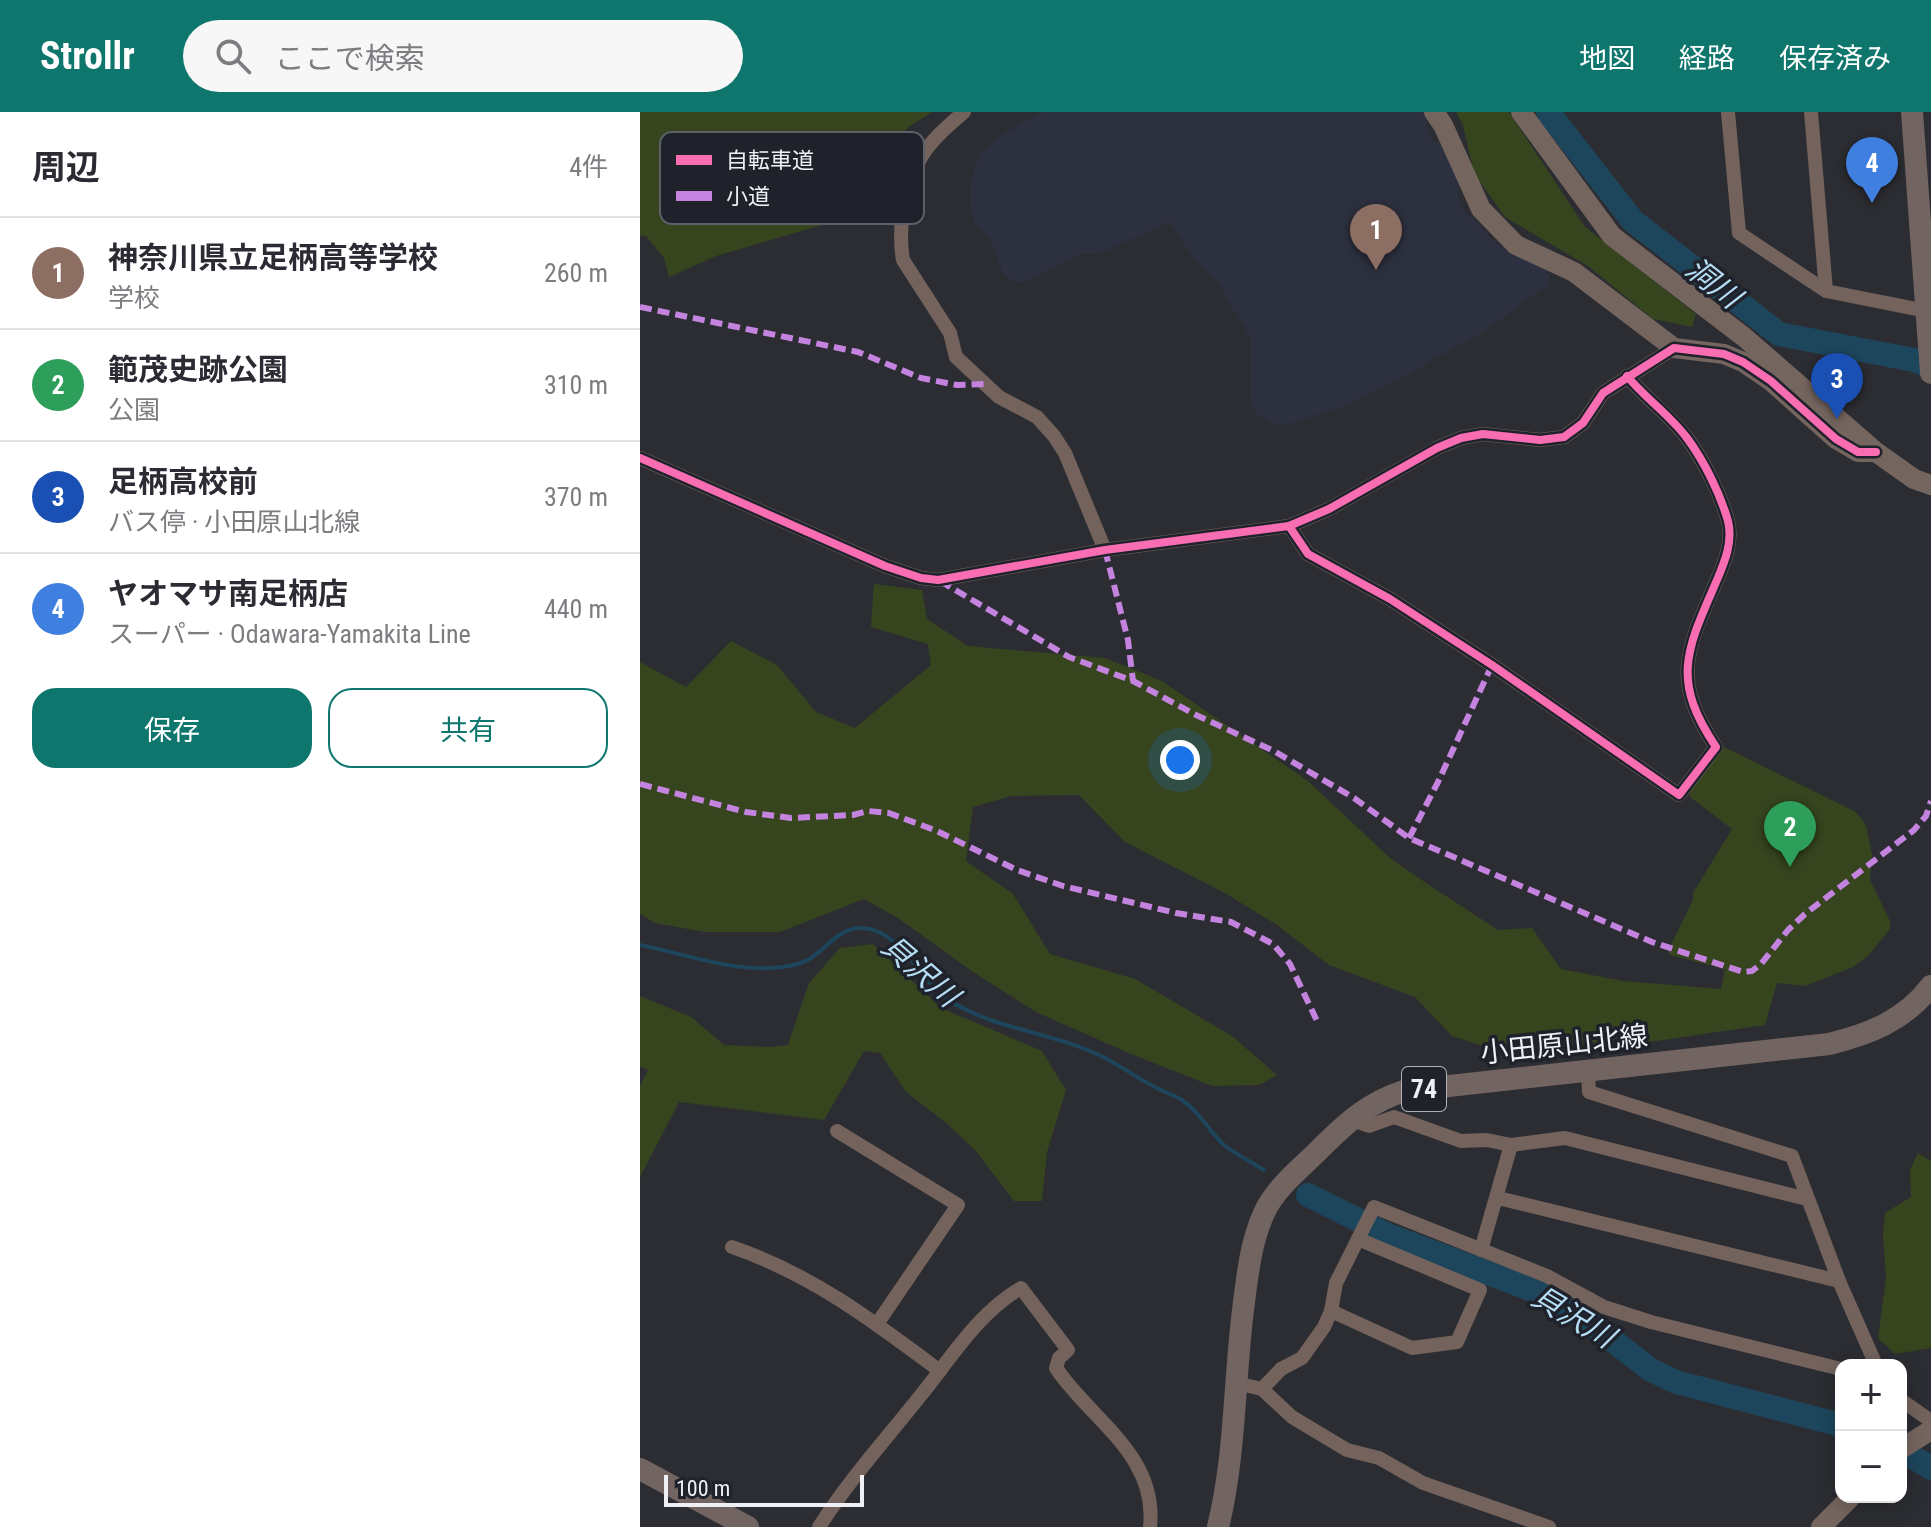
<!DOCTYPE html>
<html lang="ja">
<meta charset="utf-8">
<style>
body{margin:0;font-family:"Roboto Condensed","Noto Sans JP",sans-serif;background:#f7f7f7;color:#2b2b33}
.controls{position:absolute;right:24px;bottom:24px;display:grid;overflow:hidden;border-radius:16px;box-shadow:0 4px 20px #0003}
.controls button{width:72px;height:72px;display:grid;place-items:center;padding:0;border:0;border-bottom:2px solid #e1e1e2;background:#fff;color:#2b2b33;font:40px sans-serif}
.scale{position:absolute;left:24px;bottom:20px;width:200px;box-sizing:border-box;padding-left:8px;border:4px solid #eef0f6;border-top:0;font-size:22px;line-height:28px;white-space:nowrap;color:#eef0f6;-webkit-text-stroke:6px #1f222b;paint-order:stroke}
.you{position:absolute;left:540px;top:648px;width:28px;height:28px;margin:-20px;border:6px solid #fff;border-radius:50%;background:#1a73e8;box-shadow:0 0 0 12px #1a73e833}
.badge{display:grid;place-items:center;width:52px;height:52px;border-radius:50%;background:#0f766e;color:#fff;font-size:26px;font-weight:700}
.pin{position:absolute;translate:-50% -66px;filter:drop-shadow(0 2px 4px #0008)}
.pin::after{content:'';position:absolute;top:42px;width:28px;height:24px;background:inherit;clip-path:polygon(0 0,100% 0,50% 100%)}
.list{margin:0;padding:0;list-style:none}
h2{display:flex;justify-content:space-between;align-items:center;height:104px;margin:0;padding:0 32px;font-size:34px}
h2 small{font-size:26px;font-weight:400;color:#7c7c81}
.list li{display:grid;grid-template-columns:52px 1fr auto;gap:24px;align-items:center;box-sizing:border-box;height:112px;padding:0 32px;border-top:2px solid #e1e1e2}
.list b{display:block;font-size:30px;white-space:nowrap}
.list p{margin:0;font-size:26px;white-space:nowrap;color:#7c7c81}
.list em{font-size:26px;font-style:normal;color:#7c7c81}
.actions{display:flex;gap:16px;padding:24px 32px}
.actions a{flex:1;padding:18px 0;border:2px solid #0f766e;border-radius:24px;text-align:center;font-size:28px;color:#0f766e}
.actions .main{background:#0f766e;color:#fff}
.icon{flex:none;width:44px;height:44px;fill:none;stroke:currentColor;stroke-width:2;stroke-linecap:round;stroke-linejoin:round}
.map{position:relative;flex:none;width:1291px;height:1415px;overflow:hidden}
header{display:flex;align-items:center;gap:48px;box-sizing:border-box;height:112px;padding:0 40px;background:#0f766e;color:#fff}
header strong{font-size:38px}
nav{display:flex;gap:44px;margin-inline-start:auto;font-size:28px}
.search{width:560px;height:72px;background:#f7f7f7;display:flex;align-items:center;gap:20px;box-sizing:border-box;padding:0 28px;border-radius:44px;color:#7c7c81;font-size:30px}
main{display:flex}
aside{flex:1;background:#fff}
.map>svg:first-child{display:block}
.built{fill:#2d313f}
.green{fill:#36451e}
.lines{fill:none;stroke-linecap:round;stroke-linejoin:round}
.stream{stroke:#1d465c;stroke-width:4}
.river{stroke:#1d465c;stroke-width:24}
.street{stroke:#73635c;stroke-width:14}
.secondary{stroke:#75655f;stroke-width:20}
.primary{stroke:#726460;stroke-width:22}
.quiet{stroke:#c483df;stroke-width:6;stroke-dasharray:12 6;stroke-linecap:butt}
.cycleway-casing{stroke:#1f222b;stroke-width:13}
.cycleway{stroke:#f96db3;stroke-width:8}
.labels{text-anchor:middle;stroke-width:7;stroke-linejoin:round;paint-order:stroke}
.shield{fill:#1f222b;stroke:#b0b2b9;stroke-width:2}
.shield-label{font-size:26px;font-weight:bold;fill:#eef0f6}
.street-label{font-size:28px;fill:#eef0f6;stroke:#1f222b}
.water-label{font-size:30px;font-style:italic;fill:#b4ddf4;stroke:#1f222b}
.key{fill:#1f222b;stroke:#5d6068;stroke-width:2}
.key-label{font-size:22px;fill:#eef0f6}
</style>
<header>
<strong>Strollr</strong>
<div class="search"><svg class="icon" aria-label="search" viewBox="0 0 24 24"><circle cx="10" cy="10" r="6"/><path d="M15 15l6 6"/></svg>ここで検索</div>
<nav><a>地図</a><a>経路</a><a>保存済み</a></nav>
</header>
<main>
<aside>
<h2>周辺<small>4件</small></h2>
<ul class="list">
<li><span class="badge" style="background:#8d6e63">1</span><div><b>神奈川県立足柄高等学校</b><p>学校</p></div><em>260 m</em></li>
<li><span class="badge" style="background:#2e9e5b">2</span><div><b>範茂史跡公園</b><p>公園</p></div><em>310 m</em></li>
<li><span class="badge" style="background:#1a4fb4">3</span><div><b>足柄高校前</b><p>バス停 · 小田原山北線</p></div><em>370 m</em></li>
<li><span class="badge" style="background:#3f7fe0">4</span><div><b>ヤオマサ南足柄店</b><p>スーパー · Odawara-Yamakita Line</p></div><em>440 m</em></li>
</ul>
<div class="actions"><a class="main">保存</a><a>共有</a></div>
</aside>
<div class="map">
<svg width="1291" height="1415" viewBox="0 0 1291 1415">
<rect width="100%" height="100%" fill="#2c2d32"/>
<path class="built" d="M401 0H781L788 7 786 16 792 29 801 31 819 69 818 84 826 102 833 105 853 129 885 147 906 154 910 166 907 174 843 220 758 268 701 295 646 313H636L617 302 611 291 610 226 579 173 552 144 529 110 460 142H441L383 170H375L363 162 352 130 335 111 330 97V77L335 53 342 41 357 26Z"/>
<g class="green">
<path d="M0 0H292L270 14 246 36 220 102 76 144 29 165 24 146 6 124H0Z"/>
<path d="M816 0H869L945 115 1056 202 1052 215 1013 207 948 154 865 105 834 61 823 13Z"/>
<path d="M234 472 282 478 287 507 328 534 465 546 522 569 668 669 750 746 786 771 858 818 892 816 921 857 983 869 1081 877 1085 857 1030 843 1028 839 1053 788V781L1092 717 1050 685 1049 678 1082 634 1216 700 1226 713 1232 743 1230 768 1250 809V817L1228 844 1213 855 1165 874 1137 871 1125 913 887 948 812 924 775 885 689 853 637 813 585 781 485 730 439 683 371 684 333 695 326 749 373 782 410 842 495 867 592 924 637 963 619 973 572 974 491 942 396 900 333 860 258 806 224 787 140 820H65L15 811 0 802V550L46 575 91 529 137 553 176 600 215 616 291 553 288 532 231 515Z"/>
<path d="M233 832 301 896 402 939 426 978 407 1040 402 1089H374L335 1038 305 1010 266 980 240 941 224 939 184 1008 39 990 0 1065V974L8 958 0 955V884L51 905 84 933 129 935 148 933 169 871 200 836Z"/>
<path d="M1278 1041 1291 1049V1236L1255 1242 1238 1226 1246 1167 1243 1122 1245 1101 1271 1085 1270 1058Z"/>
</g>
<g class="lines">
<path class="stream" d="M0 833C51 843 109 867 161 851 183 844 196 814 223 816 262 819 279 868 309 888 355 918 408 919 457 942 477 951 495 965 515 975 524 980 534 983 542 988 560 1000 568 1018 583 1032 595 1042 611 1050 624 1058"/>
<g class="river">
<path d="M908 0 993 109 1139 222 1274 248 1291 255"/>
<path d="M668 1083 750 1124 901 1181 941 1204 1011 1258 1036 1270 1201 1313"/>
<path d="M1261 1338 1291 1356"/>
</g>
<g class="street">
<path d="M324 0C312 10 298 22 288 35 266 64 257 113 263 148L310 221 316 245 359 285 397 305 414 324 425 341 465 438"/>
<path d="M1088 0 1099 121 1186 179 1291 200"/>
<path d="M1171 0 1186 179"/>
<path d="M0 346 245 454 281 466 298 468 465 438 649 414 689 397 797 336 821 326 843 322 900 328 924 325 943 311 963 281 1034 236"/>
<path d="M649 414 668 442 750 487 852 553 1039 683 1076 635C1030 567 1047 537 1077 468 1085 449 1093 430 1088 409 1080 381 1064 349 1047 326 1030 303 1005 286 987 264"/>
<path d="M948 959 949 980 1152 1044 1199 1169 1236 1253"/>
<path d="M710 1007 729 1014 754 1005 821 1029 847 1028 871 1033 925 1026 1167 1087"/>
<path d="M197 1019 318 1093 237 1212"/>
<path d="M858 1086 1199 1169"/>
<path d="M92 1135C173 1163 233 1209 300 1259"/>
<path d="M841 1138 871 1033"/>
<path d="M691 1199 772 1236 817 1230 840 1178 718 1127"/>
<path d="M596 1271 622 1277 652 1305 707 1338 739 1346 783 1371 909 1415"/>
<path d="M622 1277 641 1257 662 1246 684 1215 691 1199 696 1171 734 1095 907 1164 964 1195 1011 1210 1201 1257"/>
<path d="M1261 1288 1291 1309"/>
<path d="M179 1415C209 1368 246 1327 281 1283 311 1246 339 1200 381 1176L428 1238 419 1246 416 1256C450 1307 518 1343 510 1415"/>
</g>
<g class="secondary">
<path d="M794 0 803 13 841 97 876 133 934 160 1034 236 1084 242 1103 250 1131 269 1196 327 1218 340H1236"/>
<path d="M881 0 972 124 1104 225 1236 340 1274 367 1291 373"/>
<path d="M1261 1337 1291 1318"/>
<path d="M1181 1415 1211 1385"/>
</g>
<g class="primary">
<path d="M1272 0 1291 261"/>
<path d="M0 1357 108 1415"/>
<path d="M578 1415C596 1342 594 1264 604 1190 608 1159 611 1130 624 1101 636 1075 660 1057 680 1037 706 1011 729 990 764 979L1189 932C1230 922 1265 908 1291 874"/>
</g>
<g class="quiet">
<path d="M0 195 218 240 281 266 317 273 344 272"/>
<path d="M465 438 488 528 493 569"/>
<path d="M300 469 429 545 493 569 556 603 634 639 714 686 769 726 1012 830 1103 860 1112 859 1121 852 1148 818 1165 802 1274 718 1286 704 1291 689"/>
<path d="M0 672 106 700 151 706 213 703 228 699 249 701 297 719 377 758 423 774 536 801 591 810 633 832 650 852 678 911"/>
<path d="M769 726 798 670 852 553"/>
</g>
<g class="cycleway-casing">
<g id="cycleway">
<path d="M0 346 245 454 281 466 298 468 465 438 649 414 689 397 797 336 821 326 843 322 900 328 924 325 943 311 963 281 1034 236 1084 242 1103 250 1131 269 1196 327 1218 340H1236"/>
<path d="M649 414 668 442 750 487 852 553 1039 683 1076 635C1030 567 1047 537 1077 468 1085 449 1093 430 1088 409 1080 381 1064 349 1047 326 1030 303 1005 286 987 264"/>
</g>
</g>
<use href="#cycleway" class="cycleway"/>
</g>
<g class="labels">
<rect class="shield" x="762" y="955" width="44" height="44" rx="6"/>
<g class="shield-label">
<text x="784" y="986">74</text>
</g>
<g class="street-label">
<text transform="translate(924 932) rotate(-6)" y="10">小田原山北線</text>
</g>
<g class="water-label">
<text transform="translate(1073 171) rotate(38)" y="10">洞川</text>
<text transform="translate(280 859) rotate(41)" y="10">貝沢川</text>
<text transform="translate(933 1205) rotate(31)" y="10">貝沢川</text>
</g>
</g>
<rect x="20" y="20" width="264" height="92" rx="12" class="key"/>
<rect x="36" y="43" width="36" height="10" fill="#f96db3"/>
<rect x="36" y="79" width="36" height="10" fill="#c483df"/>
<g class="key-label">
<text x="86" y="56">自転車道</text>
<text x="86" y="92">小道</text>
</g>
</svg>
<div class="controls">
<button>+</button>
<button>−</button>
</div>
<div class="scale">100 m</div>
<div class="you"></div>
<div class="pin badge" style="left:736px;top:158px;background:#8d6e63">1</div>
<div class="pin badge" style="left:1150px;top:755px;background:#2e9e5b">2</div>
<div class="pin badge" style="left:1197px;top:307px;background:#1a4fb4">3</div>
<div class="pin badge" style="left:1232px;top:91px;background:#3f7fe0">4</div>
</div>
</main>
